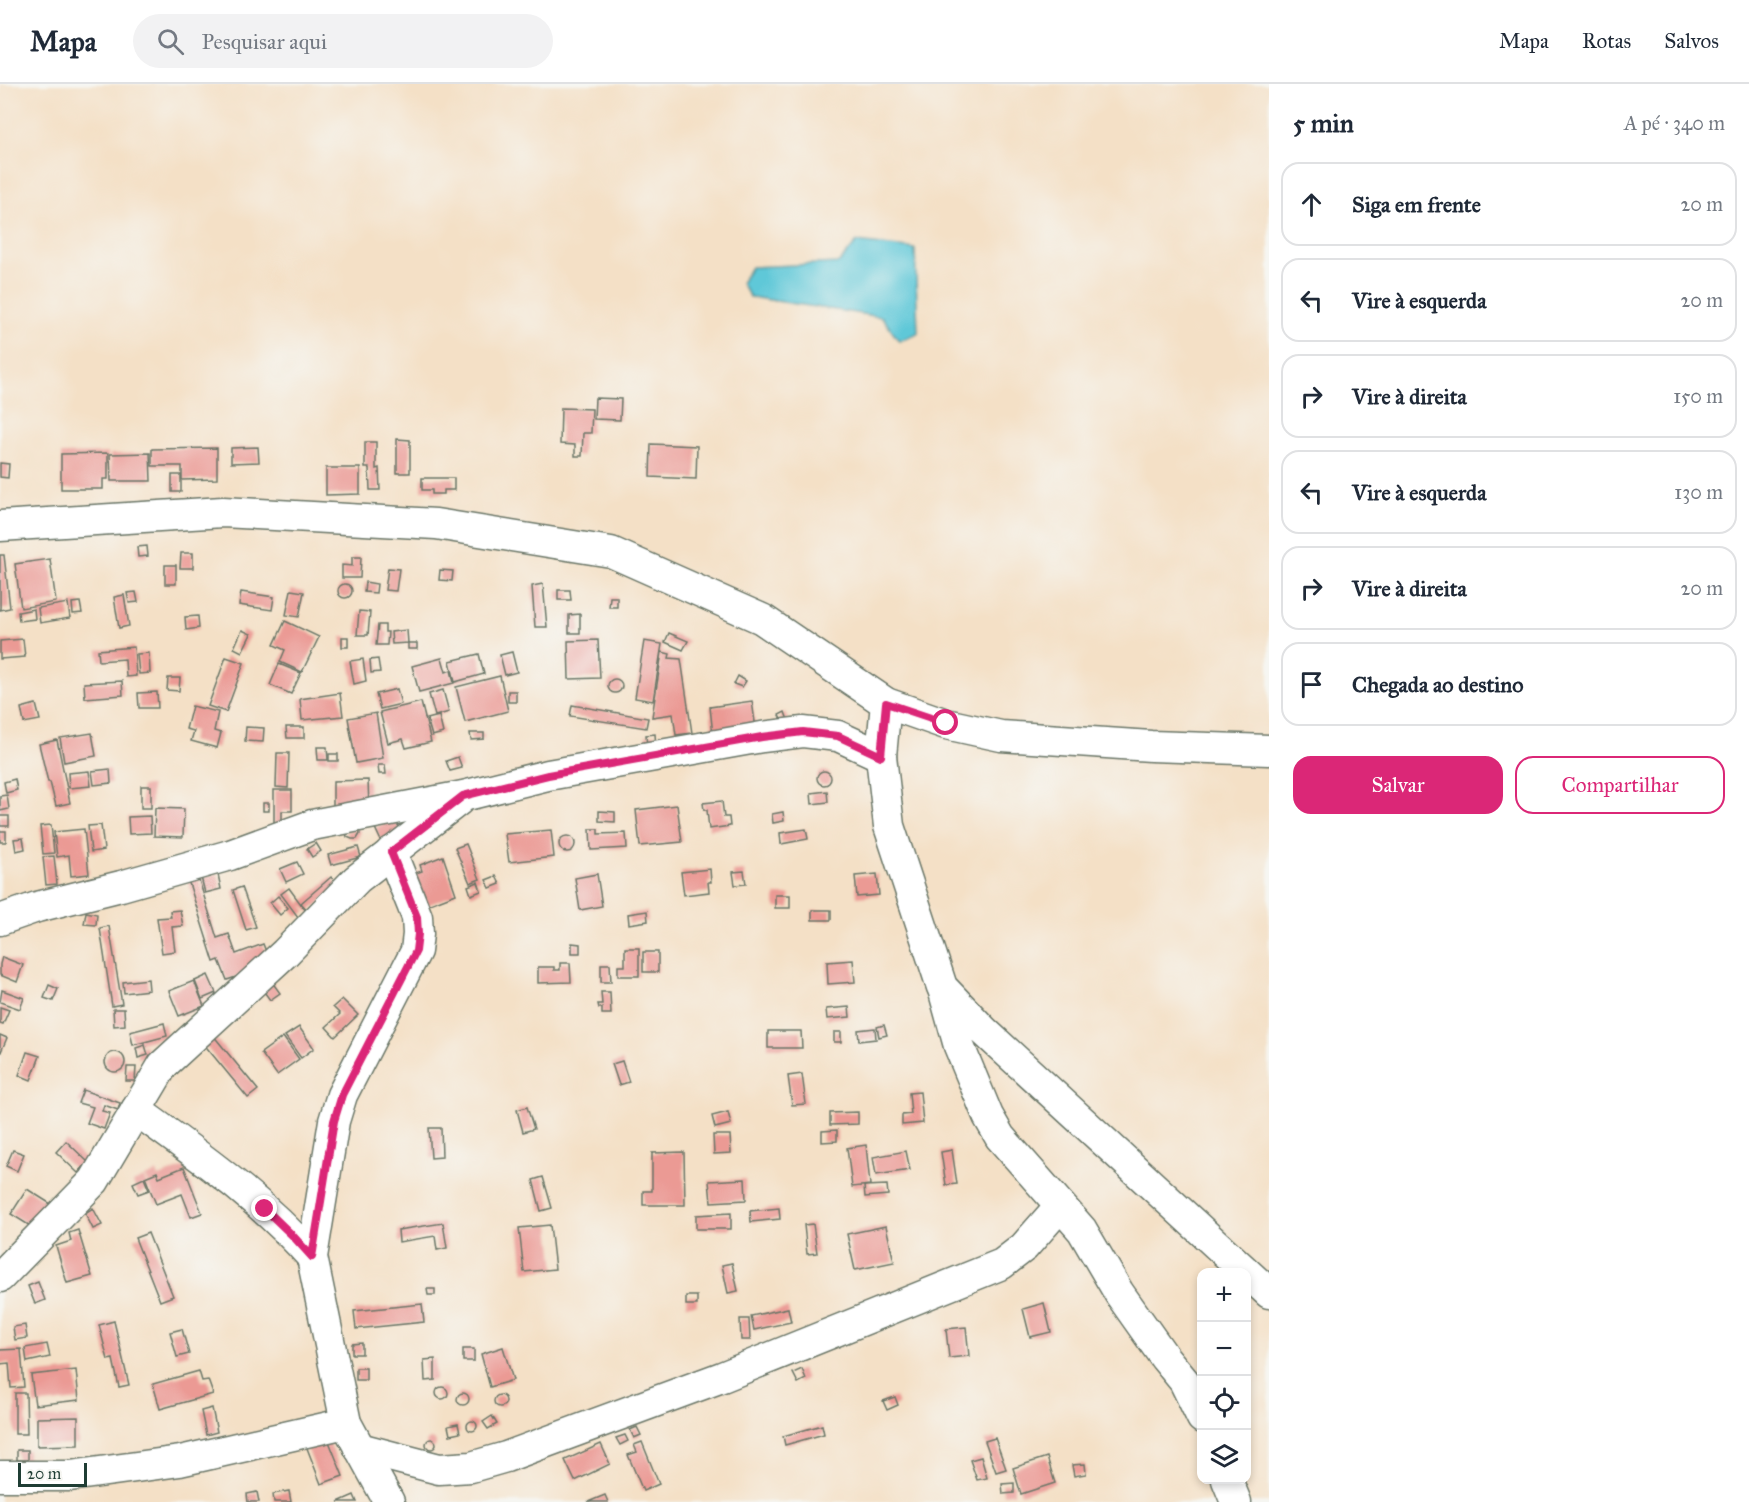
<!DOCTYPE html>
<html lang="pt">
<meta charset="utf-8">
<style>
body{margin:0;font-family:"IM FELL Great Primer",serif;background:#f2f2f3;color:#1f2937}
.controls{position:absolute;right:18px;bottom:18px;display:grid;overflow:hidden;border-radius:12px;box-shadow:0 3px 9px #0003}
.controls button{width:54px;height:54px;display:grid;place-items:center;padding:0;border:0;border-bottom:2px solid #e0e1e3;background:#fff;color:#1f2937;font:30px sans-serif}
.scale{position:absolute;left:18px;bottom:15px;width:69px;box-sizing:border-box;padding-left:6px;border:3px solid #1f3d34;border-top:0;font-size:16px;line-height:21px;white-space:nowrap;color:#1f3d34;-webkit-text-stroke:4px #f6f6f2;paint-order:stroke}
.stop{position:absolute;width:18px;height:18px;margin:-14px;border:4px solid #db2777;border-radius:50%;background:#fff}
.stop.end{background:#db2777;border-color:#fff;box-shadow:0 2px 6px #0008}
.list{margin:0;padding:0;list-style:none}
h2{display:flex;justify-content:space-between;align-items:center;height:78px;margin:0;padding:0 24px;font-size:26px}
h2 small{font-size:20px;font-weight:400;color:#747a83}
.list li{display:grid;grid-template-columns:39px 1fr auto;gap:18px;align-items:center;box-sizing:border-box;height:84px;margin:0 12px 12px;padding:0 12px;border:2px solid #e0e1e3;border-radius:18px}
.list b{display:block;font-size:22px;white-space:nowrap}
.list em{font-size:20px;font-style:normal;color:#747a83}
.actions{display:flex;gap:12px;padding:18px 24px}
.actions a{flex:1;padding:14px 0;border:2px solid #db2777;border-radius:18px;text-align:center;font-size:21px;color:#db2777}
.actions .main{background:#db2777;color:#fff}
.icon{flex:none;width:33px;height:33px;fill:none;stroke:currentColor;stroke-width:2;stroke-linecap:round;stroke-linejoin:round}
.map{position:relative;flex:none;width:1269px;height:1418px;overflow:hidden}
header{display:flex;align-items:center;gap:36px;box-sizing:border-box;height:84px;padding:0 30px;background:#fff;border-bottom:2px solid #e0e1e3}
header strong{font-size:28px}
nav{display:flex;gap:33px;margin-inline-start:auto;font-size:21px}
.search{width:420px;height:54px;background:#f2f2f3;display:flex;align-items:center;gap:15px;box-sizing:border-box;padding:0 21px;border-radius:33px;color:#747a83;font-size:22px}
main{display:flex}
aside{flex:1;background:#fff}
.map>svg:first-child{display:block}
.water{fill:#5ec8d8;stroke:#3e8286;stroke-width:1.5}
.building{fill:#eb9a94}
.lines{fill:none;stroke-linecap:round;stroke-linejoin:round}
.minor-casing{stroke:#6a7667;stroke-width:33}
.minor{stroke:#fff;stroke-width:30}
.route{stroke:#db2777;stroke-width:8}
</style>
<header>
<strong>Mapa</strong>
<div class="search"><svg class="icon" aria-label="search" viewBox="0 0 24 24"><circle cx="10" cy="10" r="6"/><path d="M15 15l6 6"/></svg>Pesquisar aqui</div>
<nav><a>Mapa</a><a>Rotas</a><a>Salvos</a></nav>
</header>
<main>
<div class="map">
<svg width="1269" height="1418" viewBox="0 0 1269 1418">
<rect width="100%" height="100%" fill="#f6f6f2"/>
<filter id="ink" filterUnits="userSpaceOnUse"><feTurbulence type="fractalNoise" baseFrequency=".0167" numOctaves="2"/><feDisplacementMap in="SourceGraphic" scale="12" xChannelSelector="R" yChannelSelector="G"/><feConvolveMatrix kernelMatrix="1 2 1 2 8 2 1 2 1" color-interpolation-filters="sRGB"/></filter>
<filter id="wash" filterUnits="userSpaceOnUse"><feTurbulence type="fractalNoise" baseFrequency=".008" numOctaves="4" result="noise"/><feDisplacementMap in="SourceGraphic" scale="24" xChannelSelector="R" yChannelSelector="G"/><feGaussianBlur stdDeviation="1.35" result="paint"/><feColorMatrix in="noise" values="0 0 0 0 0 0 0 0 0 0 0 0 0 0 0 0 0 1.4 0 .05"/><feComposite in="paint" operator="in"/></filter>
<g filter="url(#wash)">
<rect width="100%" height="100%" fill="#f4e0c6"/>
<path class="water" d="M857 158 915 165 918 249 899 257 882 233 750 213 741 199 751 183 839 179Z"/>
<g id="blocks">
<g class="building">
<path d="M595 314 621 315 620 336 594 335Z"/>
<path d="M561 324 592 325 591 349H583L582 372H575V361L560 360Z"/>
<path d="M397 355 410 356V389H397Z"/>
<path d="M365 358H376V385L379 384 380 406H370L369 384H365Z"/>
<path d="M651 360 697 362 696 395 650 393Z"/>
<path d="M258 363 259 378 231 379V364Z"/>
<path d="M217 364V395L182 396V382H152V365Z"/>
<path d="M108 369V395H103V405H61V370Z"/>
<path d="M150 369 151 397H111L110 370Z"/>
<path d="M0 379 9 380 8 394 0 393Z"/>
<path d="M326 384H360V410L326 411Z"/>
<rect x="172" y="391" width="9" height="17"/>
<path d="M422 394H454V406H444V410H432V406H422Z"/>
<path d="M147 462 148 472 138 473 137 463Z"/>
<path d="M181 469H193V484H180Z"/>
<path d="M0 471H4L10 524 0 526Z"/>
<path d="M352 473H361L360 494H342V481L352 482Z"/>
<path d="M50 475 56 518 21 524 15 480Z"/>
<rect x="165" y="481" width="11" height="19"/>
<path d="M388 484 399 485 396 507 385 506Z"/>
<path d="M440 486 453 487 452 497 439 496Z"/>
<path d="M365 498 377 500 376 509 364 508Z"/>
<path d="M543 500 547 543H535L532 502Z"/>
<circle cx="345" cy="507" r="7"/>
<path d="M291 506 304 508 299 533 286 531Z"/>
<path d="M558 506H570L571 516H558Z"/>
<path d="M136 508 138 518 129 519 127 509Z"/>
<path d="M241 508 274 513 272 526 239 521Z"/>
<path d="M124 511 129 542 119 544 114 513Z"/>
<path d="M610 513H617V523H609Z"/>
<path d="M80 518 82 529 73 530 72 519Z"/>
<path d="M68 519 70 534 40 539 38 524Z"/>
<path d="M34 525 35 535 19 537 18 528Z"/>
<path d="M359 527 370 528 368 551H357Z"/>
<path d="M580 530V549H569V531Z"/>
<path d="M198 532 199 544 186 546 185 533Z"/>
<path d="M285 537 319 553 302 588 280 578 285 566 274 561Z"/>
<path d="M378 541H385V548H388L387 561H376Z"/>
<path d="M242 546 251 550 242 568 234 564Z"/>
<path d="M407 546 408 559 392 560 391 548Z"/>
<path d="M669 549 688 557 683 566 665 558Z"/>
<rect x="342" y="553" width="6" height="10"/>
<path d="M23 555 25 573 0 575V557Z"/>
<path d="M598 556 600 594 569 595 568 557Z"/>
<path d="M644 557 662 560 653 617 635 614Z"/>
<rect x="408" y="559" width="9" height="6"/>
<path d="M134 563 136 592 126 593 125 575 99 577 98 566Z"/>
<path d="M512 568 517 588 505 591 500 571Z"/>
<path d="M662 568 670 570 669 574 681 575 692 649 676 651 673 630 652 633Z"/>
<path d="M149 569 150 589 139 590 137 570Z"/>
<path d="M479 570 484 590 455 598 450 577Z"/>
<path d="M226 573 244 579 226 628 208 622Z"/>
<path d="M442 574 446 588 451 586 454 599 419 608 412 582Z"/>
<path d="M363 575 366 597 354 600 350 577Z"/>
<path d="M378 575 380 588 371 589 370 576Z"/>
<path d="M279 580 301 589 291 610 270 601Z"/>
<path d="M500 592 508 627 465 638 456 603Z"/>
<path d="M738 592 746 597 742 603 734 600Z"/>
<path d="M168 594H180L179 607 167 606Z"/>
<circle cx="615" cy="602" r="7"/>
<path d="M122 597 123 611 85 614 84 599Z"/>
<path d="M397 605 401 620 380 625 376 610Z"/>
<path d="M443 606 449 628 435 632 429 610Z"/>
<rect x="508" y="607" width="8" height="11"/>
<path d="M157 608 158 624H139L138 609Z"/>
<path d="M340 609 343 632 302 636 300 615Z"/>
<path d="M752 617 756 645 713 651 710 623Z"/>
<path d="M421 618 431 658 406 664 403 655 388 659 380 628Z"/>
<path d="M36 620 40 636 24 639 21 624Z"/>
<path d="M572 621 648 634 646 644 570 632Z"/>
<path d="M192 622 218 628 214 647 221 649 217 664 191 657 194 647 186 645Z"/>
<path d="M785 628 788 636 782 638 779 631Z"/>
<path d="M376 629 383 674 356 679 348 634Z"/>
<path d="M439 632 443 649 432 652 427 635Z"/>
<path d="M246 643 264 644 263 658 245 657Z"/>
<path d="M286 643H304V654H287Z"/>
<path d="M92 649 96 672 64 678 60 654Z"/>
<path d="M470 649H484V655L471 656Z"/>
<path d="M655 650 656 663H647L646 651Z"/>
<path d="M57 656 70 719 56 722 50 698H48L39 660Z"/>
<path d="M317 663H327L328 676H318Z"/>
<path d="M277 669H289L288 704 276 703Z"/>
<rect x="329" y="670" width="9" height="7"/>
<path d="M458 673 462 684 450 687 446 677Z"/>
<path d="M378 681H385L386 690H379Z"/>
<path d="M110 685 111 699 94 701 92 687Z"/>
<circle cx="824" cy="694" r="7"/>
<path d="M89 687 91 702 69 704 68 689Z"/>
<path d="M15 695 17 706 6 709 4 698Z"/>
<path d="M368 696 369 723 333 724V697Z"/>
<rect x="141" y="702" width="10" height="22"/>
<path d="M274 706H292V727H282V740H274Z"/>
<path d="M827 707 828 718 812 720 811 709Z"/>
<path d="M7 711 9 725 0 727V712Z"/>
<path d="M722 717 724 733H729L730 742 709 745 707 726H704L703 719Z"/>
<rect x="263" y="719" width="6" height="8"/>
<path d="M677 721 682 758 640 762 636 726Z"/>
<path d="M155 724 184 725 183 753 154 752Z"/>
<path d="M599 727 615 728V738L599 737Z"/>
<path d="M783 728 784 737 773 739 772 730Z"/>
<rect x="0" y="732" width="9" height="10"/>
<path d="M150 732 151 749 129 750 128 733Z"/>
<path d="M394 734 401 746 381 757 375 744Z"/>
<path d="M51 741 54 769 43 770 40 742Z"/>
<path d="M101 741 104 766 91 768 88 742Z"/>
<path d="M84 745 89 790 71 792 69 771 57 773 54 748Z"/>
<path d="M359 745 360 750 357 755H352L347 753 346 747Z"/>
<path d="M590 745H598V750L626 749 627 764 591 766Z"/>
<path d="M806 745 808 755 781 760 780 749Z"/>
<path d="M551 746 554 773 509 778 505 750Z"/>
<rect x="0" y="747" width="6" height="11"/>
<circle cx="567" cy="760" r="8"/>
<path d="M23 754 25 765 16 767 14 755Z"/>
<path d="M316 759 321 767 312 773 307 765Z"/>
<path d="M466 760 480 795 470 799 455 764Z"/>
<path d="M358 763 361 773 331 781 328 771Z"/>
<path d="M54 772 57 800 46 801 43 773Z"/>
<path d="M443 772 456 810 425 822 413 790 422 787 420 781Z"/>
<path d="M297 778 303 790 286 798 280 785Z"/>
<path d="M710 785 711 798H708L709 808 684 811 681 788Z"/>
<path d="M744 787 746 800 735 801 733 788Z"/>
<path d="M218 790 221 805 205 809 201 793Z"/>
<path d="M597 790 602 822 580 826 575 794Z"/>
<path d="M877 790 879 811 857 813 855 792Z"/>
<path d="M496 792 500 800 490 804 486 796Z"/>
<path d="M198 793 217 854 229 850 236 870 263 860 267 870 258 873 262 884 227 896 219 876 214 878 188 796Z"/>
<path d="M331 793 338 802 309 828 301 819Z"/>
<path d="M478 798 481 807 471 811 468 802Z"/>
<path d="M242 803 256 843 246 846 233 806Z"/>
<path d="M289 804 306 827 298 833 281 810Z"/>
<rect x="775" y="811" width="15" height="13"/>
<path d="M278 812 288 824 280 831 270 819Z"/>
<path d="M180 826 183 842 172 843 175 867 162 869 157 834 171 833 170 827Z"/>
<rect x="812" y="826" width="19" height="10"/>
<path d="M647 827 648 837 629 840 628 830Z"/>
<path d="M86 828 97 830 96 841 84 840Z"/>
<path d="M109 842 122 920 112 922 100 844Z"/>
<path d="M572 859 580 860V869H572Z"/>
<path d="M625 864H639V892H618V882H625Z"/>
<rect x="643" y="868" width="15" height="20"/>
<path d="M2 873 23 881 17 898 0 891V880Z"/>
<path d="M853 876 855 898 828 900 827 878Z"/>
<path d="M560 879H570L571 898 538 899V883H554V886H560Z"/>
<path d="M601 880H610L611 898H601Z"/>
<path d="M208 891 216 909 202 915 195 897Z"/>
<path d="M148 895 149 906 124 909 123 898Z"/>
<path d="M194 897 204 922 179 932 169 907Z"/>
<path d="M272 898 280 909 270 916 262 905Z"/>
<path d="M49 901 58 905 53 917 44 914Z"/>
<path d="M2 906 24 914 20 925 0 918Z"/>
<path d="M601 908H610L611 930H602V924H599L598 920H602Z"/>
<path d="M342 915 358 931 335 953 326 943 340 930 333 923Z"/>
<path d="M0 923 9 926 3 940 0 939Z"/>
<path d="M849 923 850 933 827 935 826 925Z"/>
<path d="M113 925H124L125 941 114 942Z"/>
<path d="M164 939 167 952 133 961 130 948Z"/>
<path d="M884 941 887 951 879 953 877 943Z"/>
<path d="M299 943 314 964 301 974 285 952Z"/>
<path d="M875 944 876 955 859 957 858 946Z"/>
<path d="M208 945 258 1006 248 1014 198 953Z"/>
<path d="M768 947H801L802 964H768Z"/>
<rect x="834" y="948" width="7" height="10"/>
<path d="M0 951 7 954 0 970Z"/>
<path d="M283 953 299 975 277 991 261 969Z"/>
<path d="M145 961 148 971 138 974 136 964Z"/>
<path d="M27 968 40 972 31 996 19 991Z"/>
<circle cx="115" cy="978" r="10"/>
<path d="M622 977 629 998 619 1001 612 980Z"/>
<path d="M127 983H136L135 997H126Z"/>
<path d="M802 990 806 1020 792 1021 788 992Z"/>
<path d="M83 1006 120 1019 118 1026 104 1021 102 1027 110 1029 104 1045 87 1039 93 1023 78 1019Z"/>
<path d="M920 1008 923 1039 902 1041V1031L911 1030 909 1009Z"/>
<path d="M527 1023 534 1045 523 1048 517 1026Z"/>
<path d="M728 1028 731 1040 715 1044 712 1032Z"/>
<path d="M858 1028V1040L830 1041V1029Z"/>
<path d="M429 1044H441L442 1073 431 1074Z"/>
<path d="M837 1046V1057L822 1058V1047Z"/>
<path d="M713 1051H730L731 1069 714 1070Z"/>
<path d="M66 1057 88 1078 78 1089 56 1068Z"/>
<path d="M866 1061 870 1101 852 1103 847 1064Z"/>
<path d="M13 1066 24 1070 17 1087 6 1082Z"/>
<path d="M952 1066 957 1100 946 1101 941 1068Z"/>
<path d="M906 1067 910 1086 876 1091 873 1073Z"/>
<path d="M684 1068 685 1121H643V1107H652V1069Z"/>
<path d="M184 1083 202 1129 191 1133 182 1110 156 1120 145 1093 157 1088 159 1093Z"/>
<path d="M543 1093 552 1124 541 1127 533 1096Z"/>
<path d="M144 1094 149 1106 138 1110 133 1099Z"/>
<path d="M745 1095 746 1116 711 1118 709 1097Z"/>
<path d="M887 1101 888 1111 865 1113 864 1102Z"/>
<path d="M27 1105 54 1122 35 1145 11 1130Z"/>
<path d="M93 1124 102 1141 93 1145 85 1129Z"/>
<path d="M779 1124 780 1135 751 1138 750 1127Z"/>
<path d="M731 1129V1145H696V1131Z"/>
<path d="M443 1139 447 1164 437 1166 435 1152 399 1158 398 1146Z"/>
<path d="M813 1140 817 1169 807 1170 804 1141Z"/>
<path d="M550 1141 555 1185 524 1188 519 1144Z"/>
<path d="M886 1142 894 1178 855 1186 847 1150Z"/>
<path d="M78 1146 92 1192 67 1199 56 1162 71 1157 69 1149Z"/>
<path d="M148 1149 173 1212 160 1217 135 1154Z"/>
<path d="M732 1179 738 1207 728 1209 722 1181Z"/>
<path d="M38 1198 45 1216 35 1220 28 1202Z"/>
<path d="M427 1205H435V1211H428Z"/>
<rect x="686" y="1212" width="11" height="9"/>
<path d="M1044 1219 1051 1248 1030 1253 1023 1225Z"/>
<path d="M422 1220 424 1238 356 1245 354 1227Z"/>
<path d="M788 1224 791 1238 754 1246 751 1232Z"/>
<path d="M740 1235H749L750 1256H741Z"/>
<path d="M114 1237 129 1301 119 1303 113 1275 108 1276 99 1241Z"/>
<path d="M25 1241 27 1254 15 1256 13 1243Z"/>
<path d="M966 1243 969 1272 949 1274 946 1245Z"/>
<path d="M182 1245 189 1270 177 1273 170 1248Z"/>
<path d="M362 1259V1270H352V1260Z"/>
<path d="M47 1260 50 1273 27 1278 25 1264Z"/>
<path d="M503 1263 513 1296 490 1303 481 1270Z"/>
<path d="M21 1265 24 1303 11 1304 9 1279 0 1280V1266Z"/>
<rect x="463" y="1265" width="11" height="12"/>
<path d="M435 1275V1296L425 1297 424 1276Z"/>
<rect x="356" y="1284" width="10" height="12"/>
<path d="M802 1285 806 1295 798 1299 793 1289Z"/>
<path d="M76 1286 79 1316 35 1321 31 1291Z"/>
<path d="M199 1287 202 1297 208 1296 213 1310 160 1325 153 1300Z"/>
<circle cx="442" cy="1309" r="6"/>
<circle cx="463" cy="1315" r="6"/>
<path d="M15 1309H26L27 1350H15Z"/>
<circle cx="500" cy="1317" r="6"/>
<path d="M895 1313 898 1321 887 1326 883 1317Z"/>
<path d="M212 1324 217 1348 206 1351 201 1327Z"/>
<path d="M492 1332 497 1340 488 1345 483 1338Z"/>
<path d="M78 1333V1361L37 1362V1334Z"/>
<circle cx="472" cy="1342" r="5"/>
<path d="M458 1340 460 1349 450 1351 448 1342Z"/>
<path d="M822 1341 824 1350 785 1361 783 1352Z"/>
<path d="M637 1343 641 1351 634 1354 630 1346Z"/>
<path d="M326 1350 343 1392 321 1400 305 1359Z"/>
<path d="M625 1351 628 1357 620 1361 616 1354Z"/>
<path d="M995 1354 1006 1385 996 1388 985 1357Z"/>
<circle cx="431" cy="1360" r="5"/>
<path d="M642 1358 659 1400 643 1407 628 1371 637 1368 634 1361Z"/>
<path d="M601 1360 610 1380 575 1397 565 1376Z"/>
<rect x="17" y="1366" width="11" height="10"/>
<path d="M981 1373 987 1394 977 1396 970 1376Z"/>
<path d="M1047 1373 1055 1399 1021 1410 1013 1384Z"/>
<path d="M1085 1380 1086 1390 1074 1392 1072 1381Z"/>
<path d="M1014 1399V1409L1003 1410 1002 1400Z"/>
<path d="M289 1407 291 1418H274L273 1410Z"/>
<path d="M257 1408 259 1418H248L247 1410Z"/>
<path d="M354 1411 357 1418H338Z"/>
<path d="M605 1411 608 1418H588Z"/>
</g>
</g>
</g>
<g filter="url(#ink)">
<use href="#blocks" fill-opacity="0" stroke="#6a7667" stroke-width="1.5"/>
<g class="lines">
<g class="minor-casing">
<g id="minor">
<path d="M0 442 223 428 436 440 611 468 762 535 886 619 946 640 1001 652 1151 662 1269 666"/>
<path d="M886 619 881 672 889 742 942 903 984 947 1269 1209"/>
<path d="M0 836 37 823 121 802 230 771 312 741 463 712 548 691 762 653 803 648 838 652 881 672"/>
<path d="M944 908 959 962 988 1032 1000 1053 1082 1146 1119 1209 1165 1274 1184 1297 1202 1334"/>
<path d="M136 1026C198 1071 261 1115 312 1173"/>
<path d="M0 1193 94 1097 163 981 285 869 357 795 458 717"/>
<path d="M359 1364 439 1385 471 1383 506 1373 722 1293 1002 1180 1024 1163 1060 1122"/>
<path d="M0 1392H70L180 1377 346 1339"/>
<path d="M1227 1396 1236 1418"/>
<path d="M389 1418 346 1339 312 1173 334 1037 342 1011 416 867 418 850 417 833 391 768"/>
</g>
</g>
<use href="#minor" class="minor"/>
</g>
</g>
<g class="lines" filter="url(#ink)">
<path class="route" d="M265 1125 293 1152 312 1173 334 1037 342 1011 416 867 418 850 417 833 391 768 463 712 548 691 762 653 803 648 838 652 881 672 886 619 946 639"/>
</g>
</svg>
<div class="controls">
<button>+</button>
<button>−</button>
<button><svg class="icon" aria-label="locate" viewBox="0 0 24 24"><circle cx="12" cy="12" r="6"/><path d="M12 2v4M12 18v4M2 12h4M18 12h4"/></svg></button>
<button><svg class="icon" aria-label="layers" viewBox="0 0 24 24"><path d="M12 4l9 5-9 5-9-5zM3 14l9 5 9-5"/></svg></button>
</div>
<div class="scale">20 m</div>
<div class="stop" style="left:946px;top:639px"></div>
<div class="stop end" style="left:265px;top:1125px"></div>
</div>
<aside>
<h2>5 min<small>A pé · 340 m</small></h2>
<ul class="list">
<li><svg class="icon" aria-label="ahead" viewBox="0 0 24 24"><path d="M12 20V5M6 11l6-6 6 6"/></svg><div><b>Siga em frente</b></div><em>20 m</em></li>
<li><svg class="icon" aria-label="left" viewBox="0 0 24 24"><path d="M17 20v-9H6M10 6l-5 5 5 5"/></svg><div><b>Vire à esquerda</b></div><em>20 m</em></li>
<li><svg class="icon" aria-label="right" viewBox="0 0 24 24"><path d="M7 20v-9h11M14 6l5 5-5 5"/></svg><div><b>Vire à direita</b></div><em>150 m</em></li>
<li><svg class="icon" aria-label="left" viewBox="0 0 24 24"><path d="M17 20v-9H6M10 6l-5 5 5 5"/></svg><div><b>Vire à esquerda</b></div><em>130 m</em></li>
<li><svg class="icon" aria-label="right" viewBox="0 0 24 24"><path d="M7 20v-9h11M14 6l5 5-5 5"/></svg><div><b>Vire à direita</b></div><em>20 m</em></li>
<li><svg class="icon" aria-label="arrive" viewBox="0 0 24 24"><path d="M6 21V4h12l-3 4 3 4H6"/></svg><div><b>Chegada ao destino</b></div></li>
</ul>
<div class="actions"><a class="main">Salvar</a><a>Compartilhar</a></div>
</aside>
</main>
